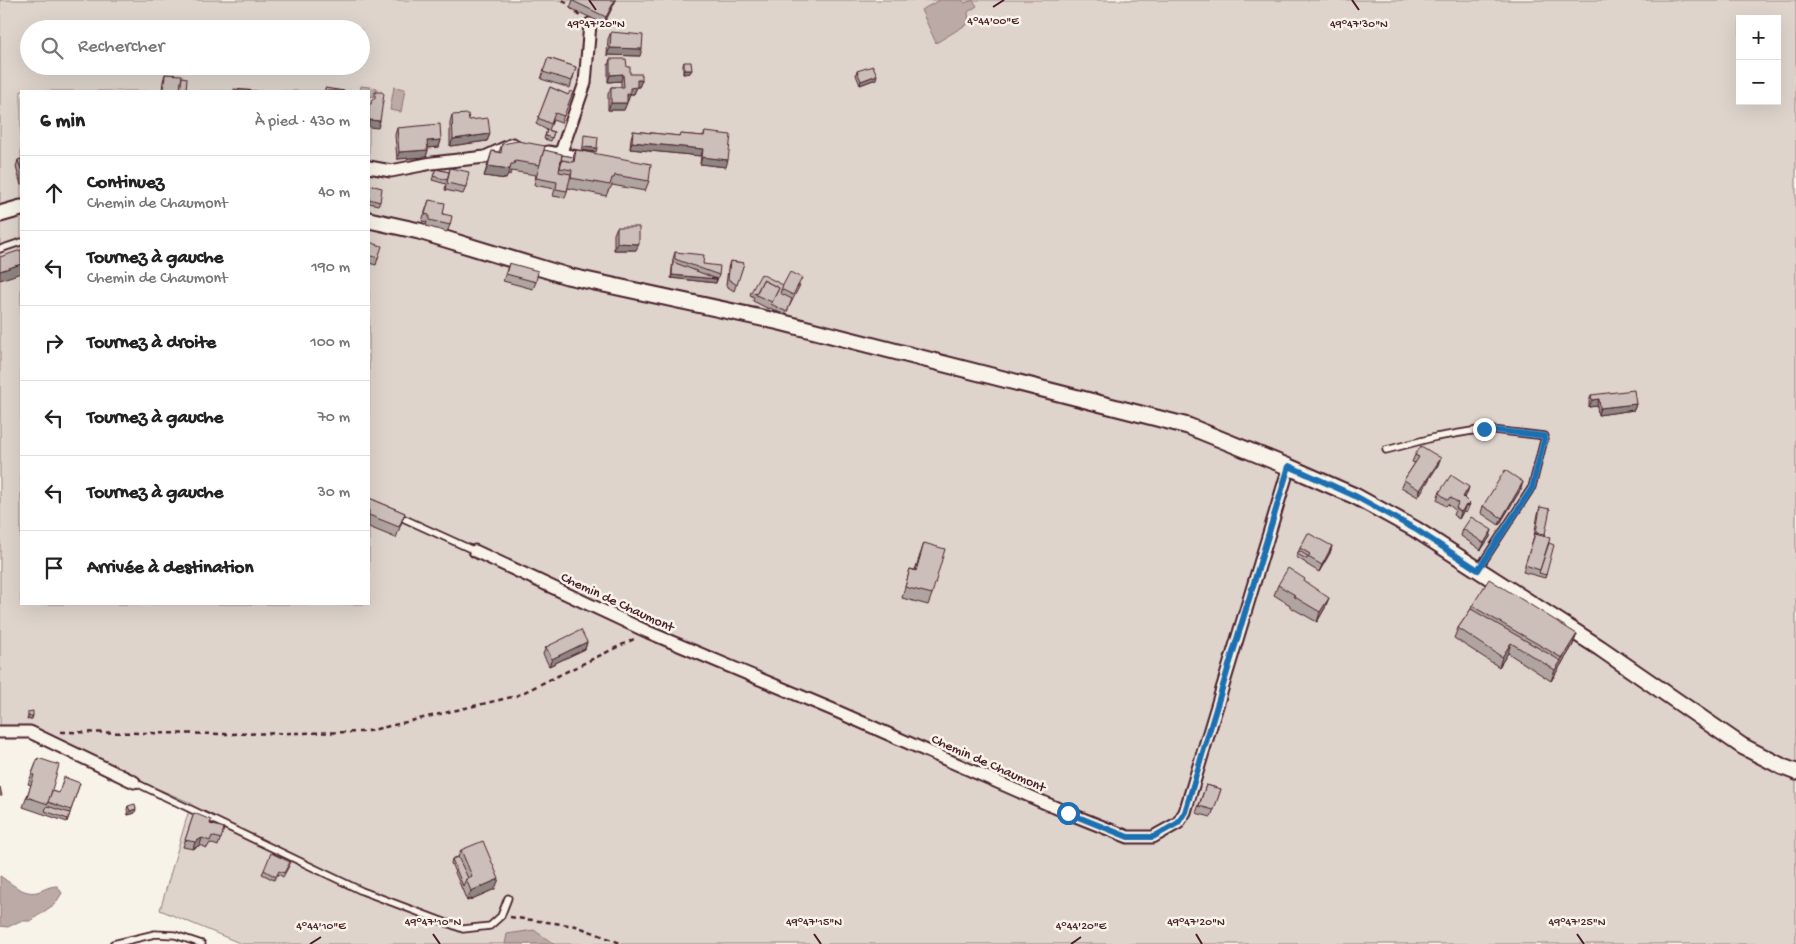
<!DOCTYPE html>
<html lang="fr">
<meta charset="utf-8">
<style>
body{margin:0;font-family:"Gochi Hand",sans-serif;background:#f6f6f6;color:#222}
.controls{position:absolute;right:15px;top:15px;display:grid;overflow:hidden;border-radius:0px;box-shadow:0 5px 20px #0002}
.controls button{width:45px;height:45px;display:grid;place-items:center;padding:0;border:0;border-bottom:1px solid #e0e0e0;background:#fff;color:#222;font:25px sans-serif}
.stop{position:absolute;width:15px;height:15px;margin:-11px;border:4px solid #1f6fb2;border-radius:50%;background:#fff}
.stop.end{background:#1f6fb2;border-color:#fff;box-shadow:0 1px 5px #0008}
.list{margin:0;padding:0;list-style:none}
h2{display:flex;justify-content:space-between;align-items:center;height:65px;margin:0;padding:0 20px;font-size:21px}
h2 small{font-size:16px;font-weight:400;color:#767676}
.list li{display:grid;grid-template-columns:32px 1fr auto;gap:15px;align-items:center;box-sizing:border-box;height:75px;padding:0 20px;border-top:1px solid #e0e0e0}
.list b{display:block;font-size:19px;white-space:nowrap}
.list p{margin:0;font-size:16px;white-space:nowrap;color:#767676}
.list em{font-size:16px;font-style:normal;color:#767676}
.icon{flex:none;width:28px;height:28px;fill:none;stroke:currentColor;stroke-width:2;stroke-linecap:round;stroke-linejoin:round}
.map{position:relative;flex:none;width:1796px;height:944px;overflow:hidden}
.search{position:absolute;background:#fff;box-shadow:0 5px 20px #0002;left:20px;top:20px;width:350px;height:55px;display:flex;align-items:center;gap:12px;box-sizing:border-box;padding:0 18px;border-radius:28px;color:#767676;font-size:19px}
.panel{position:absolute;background:#fff;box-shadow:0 5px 20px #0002;left:20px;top:90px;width:350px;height:515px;border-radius:0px}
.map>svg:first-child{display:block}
.green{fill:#ded4cc;stroke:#947a7c;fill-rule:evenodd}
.water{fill:#bcaaa7;stroke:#8e7275}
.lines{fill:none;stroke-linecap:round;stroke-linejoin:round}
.lane-casing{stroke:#4a1f2b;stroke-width:9}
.street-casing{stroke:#4a1f2b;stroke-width:15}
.secondary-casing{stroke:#4a1f2b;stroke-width:19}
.path{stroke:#4a1f2b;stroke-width:2.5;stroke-dasharray:5 4;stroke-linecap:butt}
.lane{stroke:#f7f3e8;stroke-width:5.5}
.street{stroke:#f7f3e8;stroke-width:11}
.secondary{stroke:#f7f3e8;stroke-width:15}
.wall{fill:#afa49f;stroke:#4a1f2b}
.shaded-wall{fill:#8f8682;stroke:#4a1f2b}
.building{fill:#ccbfb9;stroke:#4a1f2b}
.route{stroke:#1f6fb2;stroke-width:6}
.ticks{fill:none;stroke:#4a1f2b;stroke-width:2}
.labels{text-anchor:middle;stroke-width:5;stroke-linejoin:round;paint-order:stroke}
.street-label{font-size:14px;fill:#4a1f2b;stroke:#f7f3e8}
.ticks-label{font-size:12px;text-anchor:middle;fill:#4a1f2b;stroke:#f7f3e8;stroke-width:5;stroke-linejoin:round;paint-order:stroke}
</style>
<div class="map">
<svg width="1796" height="944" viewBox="0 0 1796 944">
<rect width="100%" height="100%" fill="#f7f3e8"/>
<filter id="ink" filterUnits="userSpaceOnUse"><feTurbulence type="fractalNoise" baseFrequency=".02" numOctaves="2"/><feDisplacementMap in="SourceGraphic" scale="10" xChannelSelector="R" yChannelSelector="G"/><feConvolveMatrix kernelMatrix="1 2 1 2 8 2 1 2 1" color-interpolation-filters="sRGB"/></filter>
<g filter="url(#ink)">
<path class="green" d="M0 0H1796V944H242L160 910 191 803 27 732H0ZM1740 19H1777V101H1740ZM29 29H361V66H29ZM21 91H369V604H21Z"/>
<g class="water">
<path d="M940 0H962L965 3 973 0 977 6 968 12 969 23 936 43 921 10Z"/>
<path d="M361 86 377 88 376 97 369 96V91H360Z"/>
<path d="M394 87 405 89 401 112 390 110Z"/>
<path d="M0 876C11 883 23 895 37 892 44 890 49 886 57 886L62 893 55 904 30 921H20L8 927 0 926Z"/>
<path d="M534 930 554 944H505L507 934Z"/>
</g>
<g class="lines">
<g class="lane-casing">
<g id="lane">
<path d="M0 249 21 242"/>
<path d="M1386 450 1436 437 1484 429 1545 436 1532 487 1479 568"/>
<path d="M396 515 475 551"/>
<path d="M134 782 362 891 463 929 490 926 501 916 508 898"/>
<path d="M113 944 155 934 175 935 202 944"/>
</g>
</g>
<g class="street-casing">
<g id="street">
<path d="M548 152 589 159"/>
<path d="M560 155 585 83 590 24"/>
<path d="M369 167 391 171 432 163 485 157 513 144"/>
<path d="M475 551 648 632 836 711 1068 813 1128 837H1153L1178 823 1185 812 1289 467"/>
<path d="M0 732H30L134 782"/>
</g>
</g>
<g class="secondary-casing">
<g id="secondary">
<path d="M0 214 21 208"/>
<path d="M369 220 419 231 567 276 780 322 1188 426 1289 467 1355 496 1415 529 1600 648 1742 746 1783 767 1796 772"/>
</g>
</g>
<g class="path">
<path d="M563 0 581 17"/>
<path d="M61 732 228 734 364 732 516 696 634 639"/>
<path d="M510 917 576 926 623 944"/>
</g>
<use href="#lane" class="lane"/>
<use href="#street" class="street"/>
<use href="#secondary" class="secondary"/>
</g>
<g class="wall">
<path d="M573 0H616L604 24 570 8Z"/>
<path d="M611 32 640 56 607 55 608 39Z"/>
<path d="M548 58 576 67 570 88 541 79Z"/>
<path d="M610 59 627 67 630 74 642 80 639 87H637L634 94H630L624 110H608V94L611 87H621V81L608 82V66Z"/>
<path d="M684 62 690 73 683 74V65Z"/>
<path d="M857 71 876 79 860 85 856 75Z"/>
<path d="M165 74 182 77 186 91H162L163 81Z"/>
<path d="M550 87 568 95 573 92 561 123 553 120 549 130 554 132 551 141 544 139 547 130 536 124Z"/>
<path d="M452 115 469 120 490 134 487 141 450 146V122Z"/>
<path d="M397 128 441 140 439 147 428 148V150L426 157 397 159 395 135Z"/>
<path d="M633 131 679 136 680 134 703 136 705 132 726 167 700 164 701 156 630 149 631 138Z"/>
<path d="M502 144 544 150 562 155 573 157 576 150 649 181 645 191 612 185 610 189H609L606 196 568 188 565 198 553 196 555 189 534 185 536 175 511 171 510 175 508 174 506 179 484 176 492 151 499 152Z"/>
<path d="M21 159V185L16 167 18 160Z"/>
<path d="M450 168 466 187 463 194 445 190 446 184 432 180 436 169 449 172Z"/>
<path d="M369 185 380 202 378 205 369 203Z"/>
<path d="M429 200 443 214 450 225 447 232 426 226 427 222 422 221Z"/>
<path d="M617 227 636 250H614V234Z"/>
<path d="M369 242 378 258 376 265 369 263Z"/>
<path d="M675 252 703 264 719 275 716 283 671 278 673 259Z"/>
<path d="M730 261 744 263 734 291 726 286 728 268Z"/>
<path d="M509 263 536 282 533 289 503 281Z"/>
<path d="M783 285H800L785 315 770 308 769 309 753 301 754 297 750 295 751 292Z"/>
<path d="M1591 395 1636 404 1634 410 1598 415 1597 406 1589 407V402Z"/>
<path d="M1415 455 1438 465 1418 497 1401 487 1404 480 1415 463 1412 462Z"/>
<path d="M1521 489 1499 525 1481 513 1483 506Z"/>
<path d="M1439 493 1467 494 1464 498 1470 504 1467 511 1466 513 1463 512 1459 519 1453 515 1455 510 1448 504 1446 506 1437 500Z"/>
<path d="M369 498 405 513 396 538 369 527Z"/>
<path d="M1540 507 1545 534V537L1549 543 1546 575 1545 578 1523 572 1534 536 1538 514Z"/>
<path d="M1463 529 1490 537 1481 550 1461 536Z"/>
<path d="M924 543 932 594 928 605 902 598 910 569 915 570Z"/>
<path d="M1332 546 1330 553 1319 572 1306 564V563L1296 557 1300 548Z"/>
<path d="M1304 582 1325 608 1317 622 1290 607V605L1274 595 1278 585Z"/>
<path d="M1472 606 1577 634 1572 647 1551 681 1508 653 1499 667 1454 638 1458 628 1471 609Z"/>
<path d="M587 642 585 649 549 666 543 654 546 647Z"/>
<path d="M38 758 49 798 80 783 67 822 23 807 31 785 28 784Z"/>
<path d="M1206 785 1221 789 1211 817 1196 813Z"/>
<path d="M128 806 135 813 128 815 127 809Z"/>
<path d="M194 813 210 824 224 828 218 846 210 843 207 848 200 845 193 849 183 847Z"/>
<path d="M461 850 495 889 467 901 451 863 452 859 458 857Z"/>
<path d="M289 866 283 877 278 874 274 880 262 874 264 870Z"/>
</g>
<g class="shaded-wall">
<path d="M615 0H616L604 24 606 17Z"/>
<path d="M610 48 642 49 640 56 607 55Z"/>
<path d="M684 70H692L690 73 683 74Z"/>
<path d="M623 74 621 81 608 82 610 75Z"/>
<path d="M877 75 876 79 860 85 861 81Z"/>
<path d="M637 80H642L639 87H637L634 94H630L628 101H625L630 88Z"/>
<path d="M611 103H627L624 110H608Z"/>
<path d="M369 120 380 121 378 128 369 127Z"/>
<path d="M490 134 487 141 450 146 453 139Z"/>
<path d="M441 140 439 147 425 148 427 141Z"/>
<path d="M632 142 703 149 701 156 630 149Z"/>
<path d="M583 147 597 148 596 152 581 150Z"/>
<path d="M428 150 426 157 397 159 399 152Z"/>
<path d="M702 157 728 160 726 167 700 164Z"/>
<path d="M488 166 510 169 506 179 484 176Z"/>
<path d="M617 243 639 244 636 250H614Z"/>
<path d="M21 264V273L0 280V271Z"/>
<path d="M672 275 717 279 716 283 671 278Z"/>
<path d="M1599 399 1597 406 1589 407 1592 400Z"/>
<path d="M1636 404 1634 410 1598 415 1600 408Z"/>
<path d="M1441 458 1438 465 1418 497 1420 490Z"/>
<path d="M1523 482 1521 489 1499 525 1502 518Z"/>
<path d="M1469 487 1467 494 1460 504 1463 497Z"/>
<path d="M1466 505 1463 512 1459 519 1461 512Z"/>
<path d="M1492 530 1490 537 1481 550 1484 543Z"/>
<path d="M1536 533 1545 534 1543 541 1533 540Z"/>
<path d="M1332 546 1330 553 1319 572 1322 565Z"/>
<path d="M1329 598 1325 608 1317 622 1320 612Z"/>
<path d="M1577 634 1572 647 1551 681 1555 670Z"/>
<path d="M587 642 585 649 549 666 552 659Z"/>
<path d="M1511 643 1508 653 1499 667 1502 657Z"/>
<path d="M28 716H33L32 719 27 720Z"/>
<path d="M136 809 135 813 128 815 130 811Z"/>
<path d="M202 838 200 845 193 849 195 842Z"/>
<path d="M499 879 495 889 467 901 471 891Z"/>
</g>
<g class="building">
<path d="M573 0H615L606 17 573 1Z"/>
<path d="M611 32 643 35 642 49 610 48Z"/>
<path d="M548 58 576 67 572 81 543 72Z"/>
<path d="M610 59H626L627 67H630V74H642V80H637V87L630 88V94H627V103H611V87H624L623 74 610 75Z"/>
<path d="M684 62H691L692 70H684Z"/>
<path d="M873 66 877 75 861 81 857 71Z"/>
<path d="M165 74 182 75 180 91H164Z"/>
<path d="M182 77 187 78 186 91H180Z"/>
<path d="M550 87 568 95 570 91 573 92 564 116 555 113 551 124 538 118Z"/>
<path d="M325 88 344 91H325Z"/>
<path d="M234 89 257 91H234Z"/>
<path d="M375 92H382L384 94 380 121 369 120V104H371L372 99H375Z"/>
<path d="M468 114 469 120 488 118 490 134 453 139 452 115Z"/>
<path d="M440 124 441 140 427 141 428 150 399 152 397 128Z"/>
<path d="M547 130 554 132 552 138 545 136Z"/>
<path d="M633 131 680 136V134L704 136 705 132 731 135 728 160 702 157 703 149 632 142Z"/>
<path d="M584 135 598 137 597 148 583 147Z"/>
<path d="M518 141 545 146 540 165 515 161 514 164H511L510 169 488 166 492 151 501 153 502 144Z"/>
<path d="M544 150 562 154 559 172 571 174 567 191 556 189 557 182 536 178Z"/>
<path d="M576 150 651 164 649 181 615 175 614 178H612L610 185 571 178 572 170 560 168 562 160 574 162Z"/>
<path d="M562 155 574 157 573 162 562 160 561 163Z"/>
<path d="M21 159V170L18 160Z"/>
<path d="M450 168 469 172 466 187 447 183Z"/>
<path d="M436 169 449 172 447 180 433 176Z"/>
<path d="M370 185 382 188 380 202 369 199Z"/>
<path d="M429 200 445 203 443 214 452 216 450 225 429 220V215L425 214Z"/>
<path d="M617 227H639V244L617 243Z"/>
<path d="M369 242 382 246 378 258 369 255Z"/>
<path d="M21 250V264L0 271V257Z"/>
<path d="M675 252 704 255 703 264 720 266 719 275 675 259Z"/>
<path d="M730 261 744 263 737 285 728 279Z"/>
<path d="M673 262 717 279 672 275Z"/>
<path d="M509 263 538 271 536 282 506 274Z"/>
<path d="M790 272 802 278 793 295 781 289Z"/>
<path d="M761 274 783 285 780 293 792 299 787 312 771 304 779 288 763 280 756 294 751 292Z"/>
<path d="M763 280 779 288 772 302 756 295Z"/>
<path d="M1634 390 1636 404 1600 408 1599 399 1592 400 1591 395Z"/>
<path d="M1421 446 1441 458 1420 490 1404 480 1419 457 1415 455Z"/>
<path d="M1505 470 1523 482 1502 518 1483 506Z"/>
<path d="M1451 475 1469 487 1463 497 1470 504 1468 506 1466 505 1461 512 1456 508 1458 503 1450 497 1448 500 1439 493Z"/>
<path d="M369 498 405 513 399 527 369 515Z"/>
<path d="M1540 507 1550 509 1545 534 1536 533Z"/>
<path d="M1471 517 1492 530 1484 543 1463 529Z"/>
<path d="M1308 533 1332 546 1322 565 1308 557 1310 554 1300 548Z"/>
<path d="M1535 534 1550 538 1540 570 1525 565Z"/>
<path d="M924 543 945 549 932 594 905 587 910 569 916 571Z"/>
<path d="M1549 543 1554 545 1546 575 1539 573Z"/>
<path d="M1299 551 1309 557H1308L1307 559 1297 554Z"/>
<path d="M1288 568 1305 579 1304 581 1329 598 1320 612 1293 596 1295 595 1278 585Z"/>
<path d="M1489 579 1577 634 1562 658 1472 606Z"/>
<path d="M1471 609 1561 661 1555 670 1511 643 1502 657 1458 628Z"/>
<path d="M581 630 587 642 552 659 546 647Z"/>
<path d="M33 711V716H28V712Z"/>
<path d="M38 758 59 765 48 804 27 797 34 775 32 774Z"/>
<path d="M64 777 80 783 71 810 48 802 52 791 59 793Z"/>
<path d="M1206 785 1221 789 1214 810 1199 806Z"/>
<path d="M0 787 2 796H0Z"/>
<path d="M135 804 136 809 130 811 128 806Z"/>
<path d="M47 806 70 813 68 819 45 811Z"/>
<path d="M194 813 211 820 210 824 224 828 221 839 212 836 210 841 202 838 195 842 185 840Z"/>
<path d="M483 841 499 879 471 891 466 879 472 876 461 850Z"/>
<path d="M271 853 290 862 284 873 279 871 276 877 264 870Z"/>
<path d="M458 857 468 878 466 879 463 886 452 859Z"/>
</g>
</g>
<g class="lines" filter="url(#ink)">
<path class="route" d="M1068 813 1128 837H1153L1178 823 1185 812 1289 466 1355 496 1415 529 1478 570 1532 488 1545 436 1484 429"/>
</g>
<path class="ticks" d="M589 0 596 10M1352 0 1359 10M993 7 1004 0M433 934 440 944M814 934 821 944M1196 934 1202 944M1577 934 1584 944M310 944 321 937M1071 944 1081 937"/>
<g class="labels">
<g class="street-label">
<text transform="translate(618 601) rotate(25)" y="5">Chemin de Chaumont</text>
<text transform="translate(989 762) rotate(24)" y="5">Chemin de Chaumont</text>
</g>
</g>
<g class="ticks-label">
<text x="993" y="24">4°44'00"E</text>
<text x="1359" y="27">49°47'30"N</text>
<text x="596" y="27">49°47'20"N</text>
<text x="433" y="925">49°47'10"N</text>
<text x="814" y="925">49°47'15"N</text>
<text x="1196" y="925">49°47'20"N</text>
<text x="1577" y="925">49°47'25"N</text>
<text x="321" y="929">4°44'10"E</text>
<text x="1081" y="929">4°44'20"E</text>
</g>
</svg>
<div class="controls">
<button>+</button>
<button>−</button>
</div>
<div class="stop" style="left:1068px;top:813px"></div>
<div class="stop end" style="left:1484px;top:429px"></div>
<div class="search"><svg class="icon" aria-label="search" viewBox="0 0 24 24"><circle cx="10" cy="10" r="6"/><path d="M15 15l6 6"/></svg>Rechercher</div>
<section class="panel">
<h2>6 min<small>À pied · 430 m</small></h2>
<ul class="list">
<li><svg class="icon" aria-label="ahead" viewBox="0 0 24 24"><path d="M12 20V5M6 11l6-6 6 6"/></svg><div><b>Continuez</b><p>Chemin de Chaumont</p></div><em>40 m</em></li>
<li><svg class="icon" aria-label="left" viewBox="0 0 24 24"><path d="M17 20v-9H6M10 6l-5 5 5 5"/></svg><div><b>Tournez à gauche</b><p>Chemin de Chaumont</p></div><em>190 m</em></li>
<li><svg class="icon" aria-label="right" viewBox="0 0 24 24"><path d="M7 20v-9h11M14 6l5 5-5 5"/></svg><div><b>Tournez à droite</b></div><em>100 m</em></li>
<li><svg class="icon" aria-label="left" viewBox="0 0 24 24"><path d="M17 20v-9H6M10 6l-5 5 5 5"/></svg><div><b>Tournez à gauche</b></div><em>70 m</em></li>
<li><svg class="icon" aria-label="left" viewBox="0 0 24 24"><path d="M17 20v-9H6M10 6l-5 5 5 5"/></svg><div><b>Tournez à gauche</b></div><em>30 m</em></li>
<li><svg class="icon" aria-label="arrive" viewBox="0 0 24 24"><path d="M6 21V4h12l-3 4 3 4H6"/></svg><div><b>Arrivée à destination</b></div></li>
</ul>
</section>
</div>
